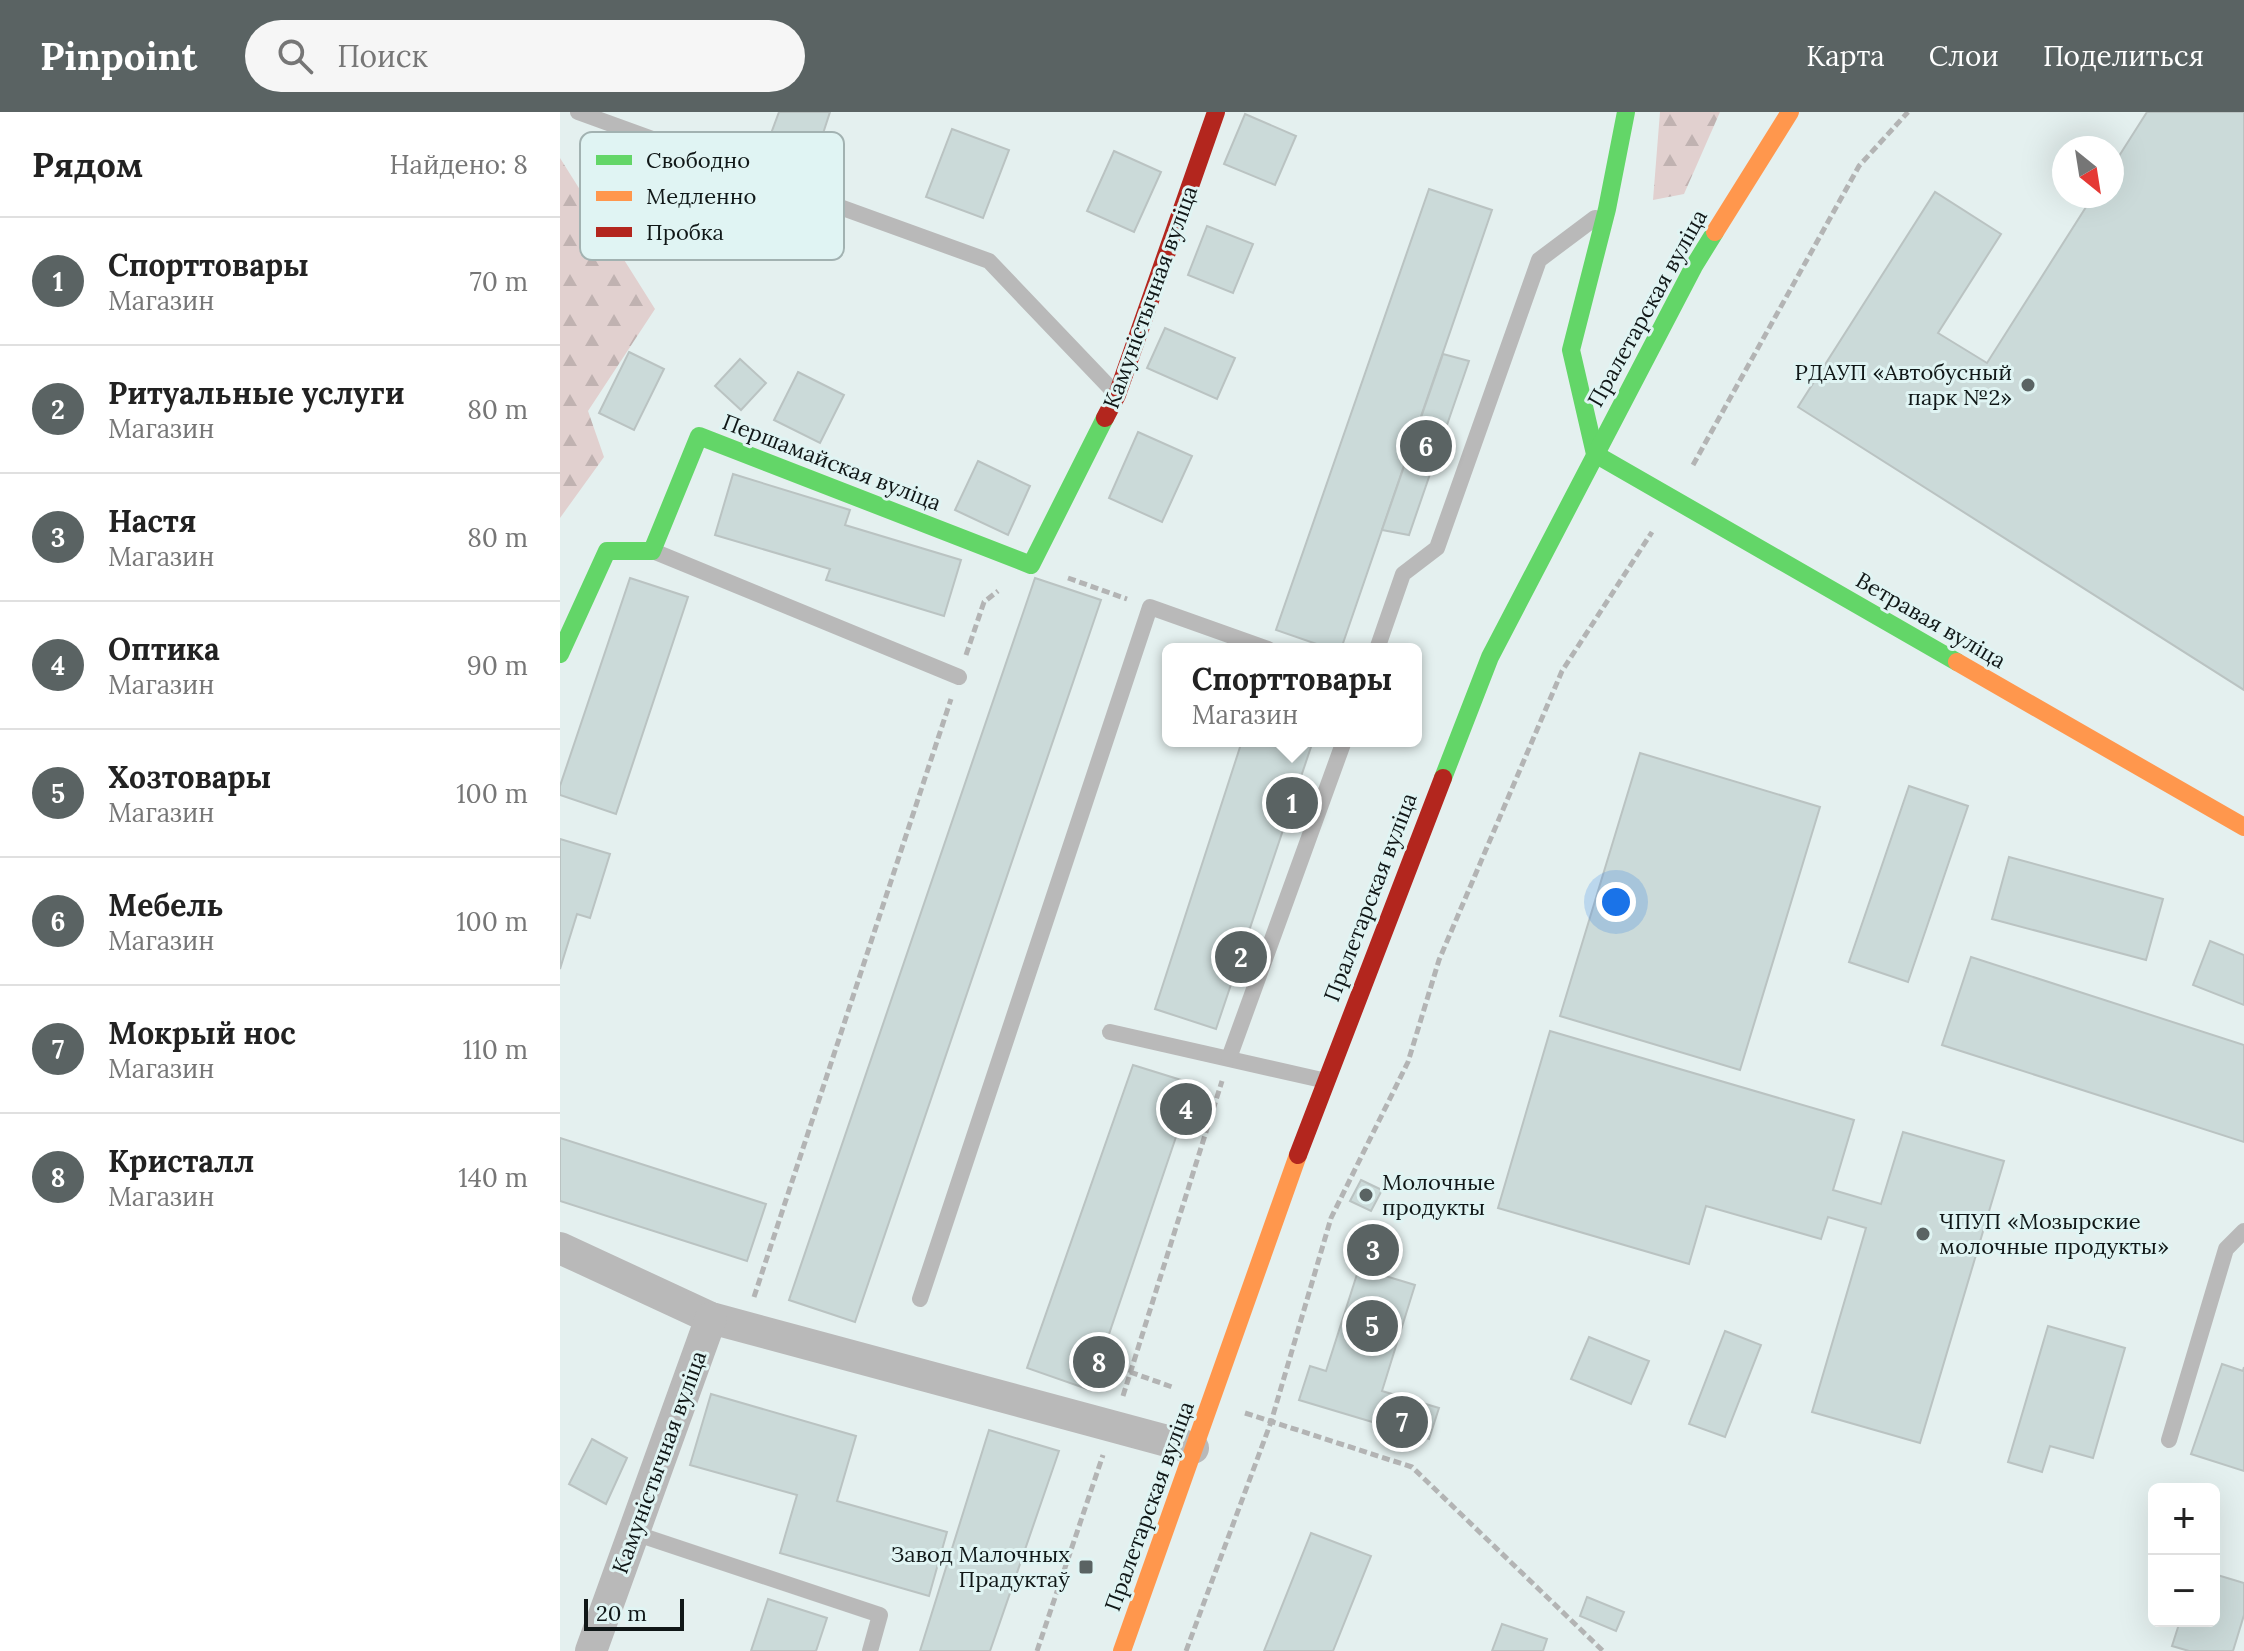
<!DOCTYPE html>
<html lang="ru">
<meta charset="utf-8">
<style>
body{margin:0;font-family:Lora,serif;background:#f6f6f6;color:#222}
.controls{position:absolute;right:24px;bottom:24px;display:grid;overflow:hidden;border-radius:12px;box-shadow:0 8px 32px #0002}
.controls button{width:72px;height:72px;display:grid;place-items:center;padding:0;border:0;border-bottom:2px solid #e0e0e0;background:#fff;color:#222;font:40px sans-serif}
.compass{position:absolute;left:1492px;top:24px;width:72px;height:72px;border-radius:50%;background:#fff;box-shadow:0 8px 32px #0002;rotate:150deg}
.scale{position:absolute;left:24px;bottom:20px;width:100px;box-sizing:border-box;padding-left:8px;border:4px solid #101717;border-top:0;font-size:22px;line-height:28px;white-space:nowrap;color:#101717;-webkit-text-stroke:6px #e0f4f3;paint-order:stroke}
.you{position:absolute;left:1056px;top:790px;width:28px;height:28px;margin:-20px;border:6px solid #fff;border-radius:50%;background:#1a73e8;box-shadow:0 0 0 12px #1a73e833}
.badge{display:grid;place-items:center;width:52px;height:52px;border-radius:50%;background:#5a6363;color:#fff;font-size:26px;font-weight:700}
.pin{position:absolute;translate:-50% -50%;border:4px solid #fff;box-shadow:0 2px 8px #0006}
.popup{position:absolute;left:602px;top:531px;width:260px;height:104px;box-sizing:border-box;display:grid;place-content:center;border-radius:12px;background:#fff;filter:drop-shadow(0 2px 6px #0005);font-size:26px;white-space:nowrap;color:#767676}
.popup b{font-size:30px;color:#222}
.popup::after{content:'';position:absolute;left:50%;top:100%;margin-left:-16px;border:16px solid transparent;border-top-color:#fff}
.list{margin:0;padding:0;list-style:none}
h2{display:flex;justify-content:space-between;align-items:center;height:104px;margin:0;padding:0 32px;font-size:34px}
h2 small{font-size:26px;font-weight:400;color:#767676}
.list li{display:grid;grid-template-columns:52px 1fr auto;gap:24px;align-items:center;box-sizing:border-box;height:128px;padding:0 32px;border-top:2px solid #e0e0e0}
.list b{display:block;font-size:30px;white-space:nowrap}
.list p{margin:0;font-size:26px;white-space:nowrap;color:#767676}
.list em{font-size:26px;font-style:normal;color:#767676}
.icon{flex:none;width:44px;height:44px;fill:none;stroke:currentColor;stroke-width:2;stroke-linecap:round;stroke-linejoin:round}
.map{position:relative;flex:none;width:1684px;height:1539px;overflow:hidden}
header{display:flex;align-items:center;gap:48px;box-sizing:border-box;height:112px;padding:0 40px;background:#5a6363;color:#fff}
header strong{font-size:38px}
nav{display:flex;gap:44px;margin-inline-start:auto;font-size:28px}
.search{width:560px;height:72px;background:#f6f6f6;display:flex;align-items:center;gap:20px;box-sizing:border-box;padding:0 28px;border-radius:44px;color:#767676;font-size:30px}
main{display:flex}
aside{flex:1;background:#fff}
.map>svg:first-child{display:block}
.forest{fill:url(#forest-firs)}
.building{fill:#cbdad9;stroke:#bac3c2;stroke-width:2}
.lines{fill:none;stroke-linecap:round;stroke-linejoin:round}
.path{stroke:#b3b4b4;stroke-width:5;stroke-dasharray:8 4;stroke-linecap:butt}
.lane{stroke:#b9b9b9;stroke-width:16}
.street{stroke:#b9b9b9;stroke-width:32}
.fast{stroke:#63d668;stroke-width:18}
.slow{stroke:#ff974d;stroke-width:18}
.jam{stroke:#b3261e;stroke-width:18}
.poi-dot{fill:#5a6363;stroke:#e0f4f3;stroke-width:3}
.labels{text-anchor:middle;stroke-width:6;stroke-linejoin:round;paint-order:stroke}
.street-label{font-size:22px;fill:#101717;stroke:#e0f4f3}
.poi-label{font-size:22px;fill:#101717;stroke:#e0f4f3;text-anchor:end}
.key{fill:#e0f4f3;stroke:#a2b2b1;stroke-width:2}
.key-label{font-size:22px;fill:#101717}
</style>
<header>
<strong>Pinpoint</strong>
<div class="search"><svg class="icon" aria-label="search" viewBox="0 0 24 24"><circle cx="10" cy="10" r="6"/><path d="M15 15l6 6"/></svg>Поиск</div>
<nav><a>Карта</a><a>Слои</a><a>Поделиться</a></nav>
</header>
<main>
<aside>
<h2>Рядом<small>Найдено: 8</small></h2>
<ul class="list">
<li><span class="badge">1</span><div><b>Спорттовары</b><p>Магазин</p></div><em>70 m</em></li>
<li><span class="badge">2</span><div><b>Ритуальные услуги</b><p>Магазин</p></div><em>80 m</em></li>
<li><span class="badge">3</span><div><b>Настя</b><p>Магазин</p></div><em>80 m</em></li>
<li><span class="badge">4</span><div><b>Оптика</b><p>Магазин</p></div><em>90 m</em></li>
<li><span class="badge">5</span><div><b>Хозтовары</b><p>Магазин</p></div><em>100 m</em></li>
<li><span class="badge">6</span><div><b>Мебель</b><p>Магазин</p></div><em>100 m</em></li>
<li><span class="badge">7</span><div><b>Мокрый нос</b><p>Магазин</p></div><em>110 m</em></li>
<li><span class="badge">8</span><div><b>Кристалл</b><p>Магазин</p></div><em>140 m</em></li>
</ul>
</aside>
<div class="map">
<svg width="1684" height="1539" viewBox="0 0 1684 1539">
<defs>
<pattern id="forest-firs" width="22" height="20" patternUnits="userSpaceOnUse" patternTransform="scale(2)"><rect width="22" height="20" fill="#e1d0cf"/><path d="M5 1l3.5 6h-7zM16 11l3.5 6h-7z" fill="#c0b2b1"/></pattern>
</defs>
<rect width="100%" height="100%" fill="#e4f0ef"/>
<g class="forest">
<path d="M1100 0H1160L1124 82 1093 88Z"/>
<path d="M0 46 95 197 28 299 44 345 0 406Z"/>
</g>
<g class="building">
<path d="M219 0H270L256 43 209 27Z"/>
<path d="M1587 0H1684V578L1238 295 1375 80 1441 122 1378 221 1427 251 1533 84H1552V55Z"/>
<path d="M685 2 736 24 715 73 664 52Z"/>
<path d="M392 17 449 38 423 106 366 85Z"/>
<path d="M554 39 601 60 574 120 527 99Z"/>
<path d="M869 77 932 98 781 537H771L716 518Z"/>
<path d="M647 114 693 132 673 181 628 163Z"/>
<path d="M605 216 675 246 657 287 587 256Z"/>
<path d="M69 240 104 257 74 318 39 301Z"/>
<path d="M883 242 909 249 849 423 822 418Z"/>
<path d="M180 247 206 271 181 298 155 274Z"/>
<path d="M238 260 284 283 260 331 214 308Z"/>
<path d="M578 320 632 344 602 410 549 386Z"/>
<path d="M418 349 470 374 448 423 395 398Z"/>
<path d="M173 362 290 398 285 413 401 448 384 504 266 468 270 457 155 423Z"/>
<path d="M70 466 128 485 56 702 0 683V674Z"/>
<path d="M475 466 541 488 295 1210 229 1188Z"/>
<path d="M682 629H753L656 917 595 897Z"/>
<path d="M1080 641 1260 695 1180 958 1000 904Z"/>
<path d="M1349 674 1408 694 1348 870 1289 850Z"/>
<path d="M0 727 50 742 30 806 17 802 0 857Z"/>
<path d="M1449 745 1603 787 1586 848 1432 807Z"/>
<path d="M1650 829 1684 843V893L1633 873Z"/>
<path d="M1411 845 1684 933V1030L1382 933Z"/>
<path d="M990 919 1294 1008 1273 1078 1321 1092 1343 1020 1444 1049 1360 1331 1252 1300 1306 1116 1268 1105 1261 1127 1146 1094 1129 1152 938 1096Z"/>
<path d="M573 953 634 972 530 1278 467 1256Z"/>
<path d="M0 1026 206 1092 187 1149 0 1089Z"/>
<path d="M801 1068 822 1078 811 1099 790 1089Z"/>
<path d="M808 1123 827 1133 818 1152 798 1142Z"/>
<path d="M799 1156 855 1173 822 1279 879 1296 869 1327 739 1288 750 1254 766 1259Z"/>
<path d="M1488 1214 1565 1236 1533 1346 1490 1334 1482 1360 1448 1350Z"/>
<path d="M1165 1219 1201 1233 1165 1325 1129 1312Z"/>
<path d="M1029 1225 1089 1249 1071 1292 1011 1267Z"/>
<path d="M1662 1252 1683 1259 1684 1255V1359L1631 1342Z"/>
<path d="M151 1282 296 1324 277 1389 387 1420 369 1484 220 1441 237 1383 130 1353Z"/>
<path d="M429 1318 499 1339 430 1539H360Z"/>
<path d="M32 1327 67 1346 46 1392 9 1372Z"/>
<path d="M751 1421 811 1444 773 1539H704Z"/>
<path d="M1654 1462 1684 1471V1503L1673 1539H1629L1612 1534 1620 1509H1654Z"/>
<path d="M1027 1485 1064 1500 1056 1519 1020 1504Z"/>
<path d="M208 1487 267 1506 256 1539H191Z"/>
<path d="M942 1512 987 1527 983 1539H932Z"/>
</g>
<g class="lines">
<g class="path">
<path d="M1133 353 1299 54 1348 0"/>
<path d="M508 466 567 487"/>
<path d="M406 543 424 490 438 479"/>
<path d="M194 1185 391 587"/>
<path d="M570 1260 615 1276"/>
<path d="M563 1284 662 969"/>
<path d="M685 1301 852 1355 1043 1539"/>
<path d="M477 1539 543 1343"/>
<path d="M626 1539 711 1310 771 1106 848 950 879 848 1002 559 1092 420"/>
</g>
<g class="lane">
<path d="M18 0 429 149 554 280"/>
<path d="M93 439 399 565"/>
<path d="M817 537 843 462 877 436 979 148 1035 106"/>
<path d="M550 920 762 968"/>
<path d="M669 946 784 629"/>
<path d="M360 1187 590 495 708 537"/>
<path d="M1609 1328 1666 1137 1684 1119"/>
<path d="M74 1421 320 1503 310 1539"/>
</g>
<g class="street">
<path d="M0 1136 151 1206 633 1336"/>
<path d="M31 1539 151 1206"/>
</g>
<g class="fast">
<path d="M1066 0 1047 97 1011 238 1035 342 1397 550"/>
<path d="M0 542 47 439H92L139 324 471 453 545 306"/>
<path d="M883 666 930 545 1134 154 1155 120"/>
</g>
<g class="slow">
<path d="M1155 120 1230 0"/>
<path d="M1397 550 1684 715"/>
<path d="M562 1539 738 1043"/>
</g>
<g class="jam">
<path d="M545 306 557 283 656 0"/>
<path d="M738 1043 883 666"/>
</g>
</g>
<g class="poi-dot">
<circle cx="1468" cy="273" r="8"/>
<circle cx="806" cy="1083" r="8"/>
<circle cx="1363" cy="1122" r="8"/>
<rect x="518" y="1447" width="16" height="16" rx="4"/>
</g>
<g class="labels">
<g class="street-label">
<text transform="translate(590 185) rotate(-70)" y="8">Камуністычная вуліца</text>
<text transform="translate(1087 196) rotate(-61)" y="8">Пралетарская вуліца</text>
<text transform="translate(272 350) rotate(21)" y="8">Першамайская вуліца</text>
<text transform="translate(1371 508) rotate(30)" y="8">Ветравая вуліца</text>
<text transform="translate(810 785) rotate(-69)" y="8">Пралетарская вуліца</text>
<text transform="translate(99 1350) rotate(-70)" y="8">Камуністычная вуліца</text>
<text transform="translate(589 1394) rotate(-70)" y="8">Пралетарская вуліца</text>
</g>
<g class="poi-label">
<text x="1452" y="268">РДАУП «Автобусный<tspan x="1452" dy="25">парк №2»</tspan></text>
<text x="822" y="1078" text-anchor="start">Молочные<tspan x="822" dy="25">продукты</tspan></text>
<text x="1379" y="1117" text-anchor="start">ЧПУП «Мозырские<tspan x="1379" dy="25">молочные продукты»</tspan></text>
<text x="510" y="1450">Завод Малочных<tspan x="510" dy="25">Прадуктаў</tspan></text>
</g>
</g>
<rect x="20" y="20" width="264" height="128" rx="12" class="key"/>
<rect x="36" y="43" width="36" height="10" fill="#63d668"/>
<rect x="36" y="79" width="36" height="10" fill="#ff974d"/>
<rect x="36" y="115" width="36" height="10" fill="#b3261e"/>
<g class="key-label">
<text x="86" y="56">Свободно</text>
<text x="86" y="92">Медленно</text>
<text x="86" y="128">Пробка</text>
</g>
</svg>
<div class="controls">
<button>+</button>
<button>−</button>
</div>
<svg class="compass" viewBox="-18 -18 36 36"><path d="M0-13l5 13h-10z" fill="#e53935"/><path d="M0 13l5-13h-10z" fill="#767676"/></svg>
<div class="scale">20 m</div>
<div class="you"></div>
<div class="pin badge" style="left:732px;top:691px">1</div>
<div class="popup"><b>Спорттовары</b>Магазин</div>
<div class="pin badge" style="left:681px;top:845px">2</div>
<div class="pin badge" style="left:813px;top:1138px">3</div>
<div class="pin badge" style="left:626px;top:997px">4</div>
<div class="pin badge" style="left:812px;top:1214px">5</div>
<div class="pin badge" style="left:866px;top:334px">6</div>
<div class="pin badge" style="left:842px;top:1310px">7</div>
<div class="pin badge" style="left:539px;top:1250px">8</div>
</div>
</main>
